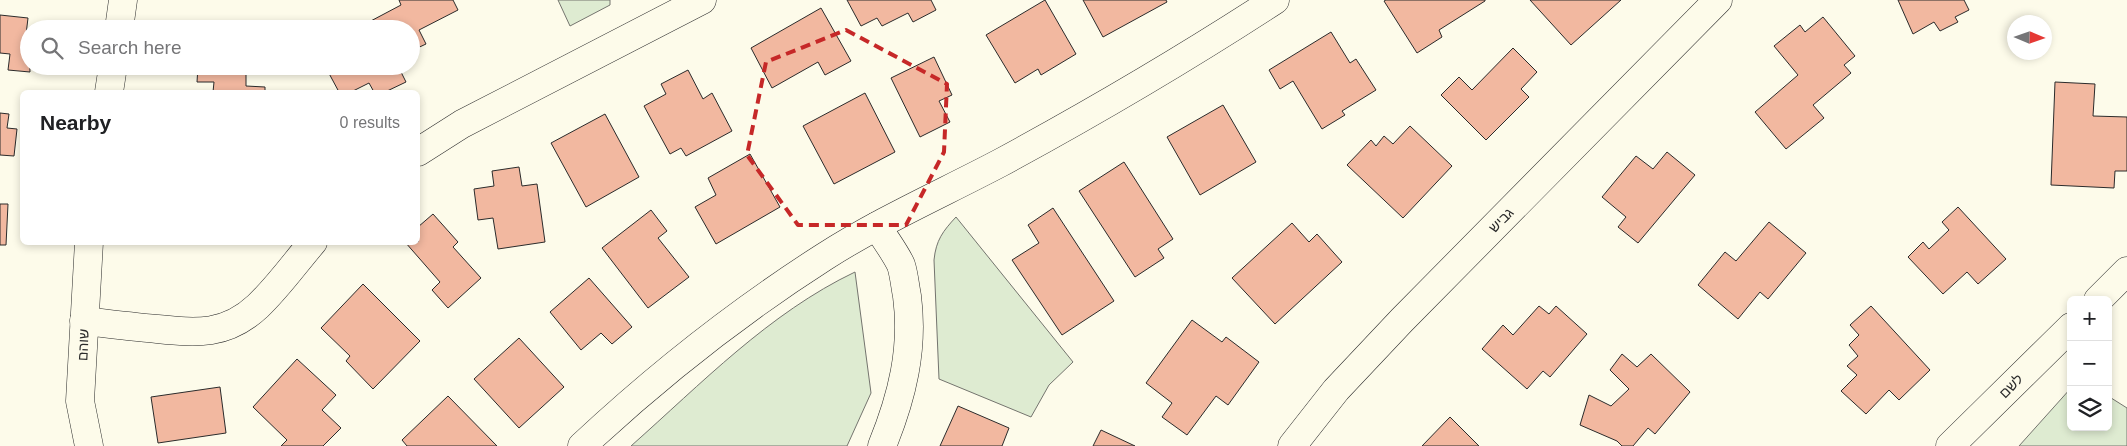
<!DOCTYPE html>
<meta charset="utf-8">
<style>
body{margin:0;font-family:Arial,Heebo,sans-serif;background:#f6f6f6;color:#202124}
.controls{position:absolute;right:15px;bottom:15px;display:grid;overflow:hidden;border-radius:8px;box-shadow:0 2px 8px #0003}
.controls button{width:45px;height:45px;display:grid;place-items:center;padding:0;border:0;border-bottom:1px solid #e0e0e0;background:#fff;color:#202124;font:25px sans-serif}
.compass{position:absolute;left:2007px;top:15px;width:45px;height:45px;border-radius:50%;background:#fff;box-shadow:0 2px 8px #0003;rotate:92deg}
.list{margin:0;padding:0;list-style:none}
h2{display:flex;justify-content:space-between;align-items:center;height:65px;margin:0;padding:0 20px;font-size:21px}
h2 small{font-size:16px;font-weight:400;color:#757577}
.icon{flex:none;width:28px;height:28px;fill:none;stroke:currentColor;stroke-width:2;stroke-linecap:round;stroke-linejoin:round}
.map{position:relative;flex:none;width:2127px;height:446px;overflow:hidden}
.search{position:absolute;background:#fff;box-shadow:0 2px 8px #0003;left:20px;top:20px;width:400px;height:55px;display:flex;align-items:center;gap:12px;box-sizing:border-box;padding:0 18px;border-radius:28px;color:#757577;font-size:19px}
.panel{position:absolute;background:#fff;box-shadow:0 2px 8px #0003;left:20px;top:90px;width:400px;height:155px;border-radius:8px}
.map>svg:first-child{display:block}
.green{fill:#deebd1;stroke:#74746e}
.building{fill:#f2b8a0;stroke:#2b2b2b}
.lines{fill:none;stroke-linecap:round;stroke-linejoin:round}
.minor-casing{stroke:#2b2b2b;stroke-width:29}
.minor{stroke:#fdfbea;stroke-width:28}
.marked{fill:none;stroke:#c62828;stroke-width:4;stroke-dasharray:10 6;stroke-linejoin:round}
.labels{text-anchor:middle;stroke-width:4;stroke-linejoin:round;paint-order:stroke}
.street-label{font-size:14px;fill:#2b2b2b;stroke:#fdfbea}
</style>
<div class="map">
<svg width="2127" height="446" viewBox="0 0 2127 446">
<rect width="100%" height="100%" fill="#fdfbea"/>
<g class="green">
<path d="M558 0H610V5L570 26Z"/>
<path d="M956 217 1073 362 1049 385 1031 417 939 379 934 260C936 240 943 231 956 217Z"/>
<path d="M855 272 871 393 847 446H631C701 384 769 313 855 272Z"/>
<path d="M2071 388V427H2108V396L2127 408V446H2019Z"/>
</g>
<g class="building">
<path d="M399 0H453L458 10 419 30 426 44 411 51V29H370L367 23 401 5Z"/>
<path d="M847 0H931L936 10 913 22 908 13 882 26 877 18 861 26Z"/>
<path d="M1045 0 1076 54 1041 75 1038 69 1015 83 986 35Z"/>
<path d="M1083 0H1166L1167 2 1103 37Z"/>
<path d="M1386 0H1485V1L1439 30 1442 37 1417 53 1384 1Z"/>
<path d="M1530 0H1621L1571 45Z"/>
<path d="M1898 0H1964L1969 10 1955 17 1958 22 1940 31 1934 22 1913 34Z"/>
<path d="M821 8 851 61 825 75 818 62 772 88 751 48Z"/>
<path d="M0 15 28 18 25 43H29L30 72 8 70 10 54 0 53Z"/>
<path d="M1823 17 1855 56 1844 65 1851 73 1813 105 1824 118 1786 149 1755 112 1798 75 1774 46 1800 25 1805 32Z"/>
<path d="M1331 32 1350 63 1356 59 1376 90 1342 111 1345 115 1322 129 1293 81 1280 89 1269 70Z"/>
<path d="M1513 48 1537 72 1521 89 1529 97 1486 140 1441 95 1459 77 1472 90Z"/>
<path d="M934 57 952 95 939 101 950 122 920 137 891 78Z"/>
<path d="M198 66H246V86L265 87V92H213L214 82H197Z"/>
<path d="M325 66H398L406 82 385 92H374L369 83 351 92H339Z"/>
<path d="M688 70 703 99 712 93 732 131 686 156 681 148 670 154 644 106 666 94 661 84Z"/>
<path d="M2055 82 2095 84 2093 116 2127 117V171H2115L2114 188 2051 185Z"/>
<path d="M865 93 895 152 834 184 803 126Z"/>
<path d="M1223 105 1256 162 1200 195 1167 137Z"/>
<path d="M0 113 9 114 7 128 17 129 14 156 0 155Z"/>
<path d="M605 114 639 177 586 207 551 143Z"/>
<path d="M1410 126 1452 166 1403 218 1347 165 1371 140 1376 146 1384 136 1393 144Z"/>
<path d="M1667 152 1695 175 1638 243 1618 227 1626 217 1602 197 1636 156 1653 169Z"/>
<path d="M750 154 780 207 716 244 695 207 716 195 708 178Z"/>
<path d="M1124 162 1173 239 1158 249 1164 258 1135 277 1079 191Z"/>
<path d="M519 167 522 186 537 184 545 242 498 249 493 218 478 220 474 189 494 186 492 171Z"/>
<path d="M0 204H8L6 245H0Z"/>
<path d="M1958 207 2006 259 1978 284 1967 272 1943 294 1908 257 1923 242 1929 249 1949 230 1942 222Z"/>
<path d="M1053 208 1114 301 1062 335 1012 260 1039 243 1028 225Z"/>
<path d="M651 210 667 231 658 238 689 277 648 308 602 248Z"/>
<path d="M433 214 458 242 453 247 481 278 448 308 432 290 440 282 405 242H418V227Z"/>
<path d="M1769 222 1806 253 1768 299 1760 292 1738 319 1698 285 1725 252 1736 261Z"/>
<path d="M1292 223 1309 242 1317 234 1342 262 1275 324 1232 278Z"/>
<path d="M589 278 632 327 612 344 601 333 581 350 550 312Z"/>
<path d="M363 284 420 341 373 389 346 361 350 356 321 328Z"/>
<path d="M1539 306 1549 314 1556 306 1587 334 1550 377 1543 371 1527 389 1482 349 1503 325 1513 335Z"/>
<path d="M1871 306 1930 370 1899 400 1889 390 1866 414 1841 391 1857 375 1847 366 1858 356 1849 345 1859 335 1850 325Z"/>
<path d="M1192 320 1222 342 1226 337 1259 362 1228 405 1216 396 1187 435 1162 417 1172 403 1146 383Z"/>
<path d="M519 338 564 387 519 428 474 379Z"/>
<path d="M1622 354 1637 367 1651 354 1690 392 1655 434 1648 428 1633 446H1622L1617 441 1580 425 1589 395 1611 406 1629 389 1610 370Z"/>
<path d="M297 359 336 395 322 410 341 428 323 446H281L287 440 253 407Z"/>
<path d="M220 387 226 433 158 443 151 397Z"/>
<path d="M448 396 497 446H407L402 440Z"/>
<path d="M958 406 1009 428 1002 446H940Z"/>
<path d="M1450 417 1479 446H1422Z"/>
<path d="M1101 430 1135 446H1093Z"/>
</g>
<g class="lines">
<g class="minor-casing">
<g id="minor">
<path d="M119 29 123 0"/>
<path d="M109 92 113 66"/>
<path d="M418 152 462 124 702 0"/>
<path d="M877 226C884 238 895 252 901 265 904 274 905 286 907 296 914 349 902 397 882 446"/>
<path d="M2098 300 2127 271"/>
<path d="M84 321C109 324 133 327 157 329 197 333 226 336 258 306 278 287 295 263 313 242"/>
<path d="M89 446 80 401 89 242"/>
<path d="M582 446C657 376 738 312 824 257 880 221 941 194 1000 163 1094 112 1186 58 1275 0"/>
<path d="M1292 446 1336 390 1402 320 1718 0"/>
<path d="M1950 446 2071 327"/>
</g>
</g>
<use href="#minor" class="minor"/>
</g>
<path class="marked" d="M846 30 947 84 944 152 906 225H798L747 155 766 62Z"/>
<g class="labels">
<g class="street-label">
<text transform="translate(1501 220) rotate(-45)" y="5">גביש</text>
<text transform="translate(83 345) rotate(-87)" y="5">שוהם</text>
<text transform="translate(2011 386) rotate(-45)" y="5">לשם</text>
</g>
</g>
</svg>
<div class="controls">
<button>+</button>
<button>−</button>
<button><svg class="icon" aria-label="layers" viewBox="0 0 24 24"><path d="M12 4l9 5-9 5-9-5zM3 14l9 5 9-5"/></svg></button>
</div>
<svg class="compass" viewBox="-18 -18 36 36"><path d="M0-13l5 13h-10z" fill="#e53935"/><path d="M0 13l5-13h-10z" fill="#757577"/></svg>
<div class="search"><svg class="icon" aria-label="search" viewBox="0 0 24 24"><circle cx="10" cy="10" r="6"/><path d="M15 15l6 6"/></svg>Search here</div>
<section class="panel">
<h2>Nearby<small>0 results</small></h2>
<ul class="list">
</ul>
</section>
</div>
